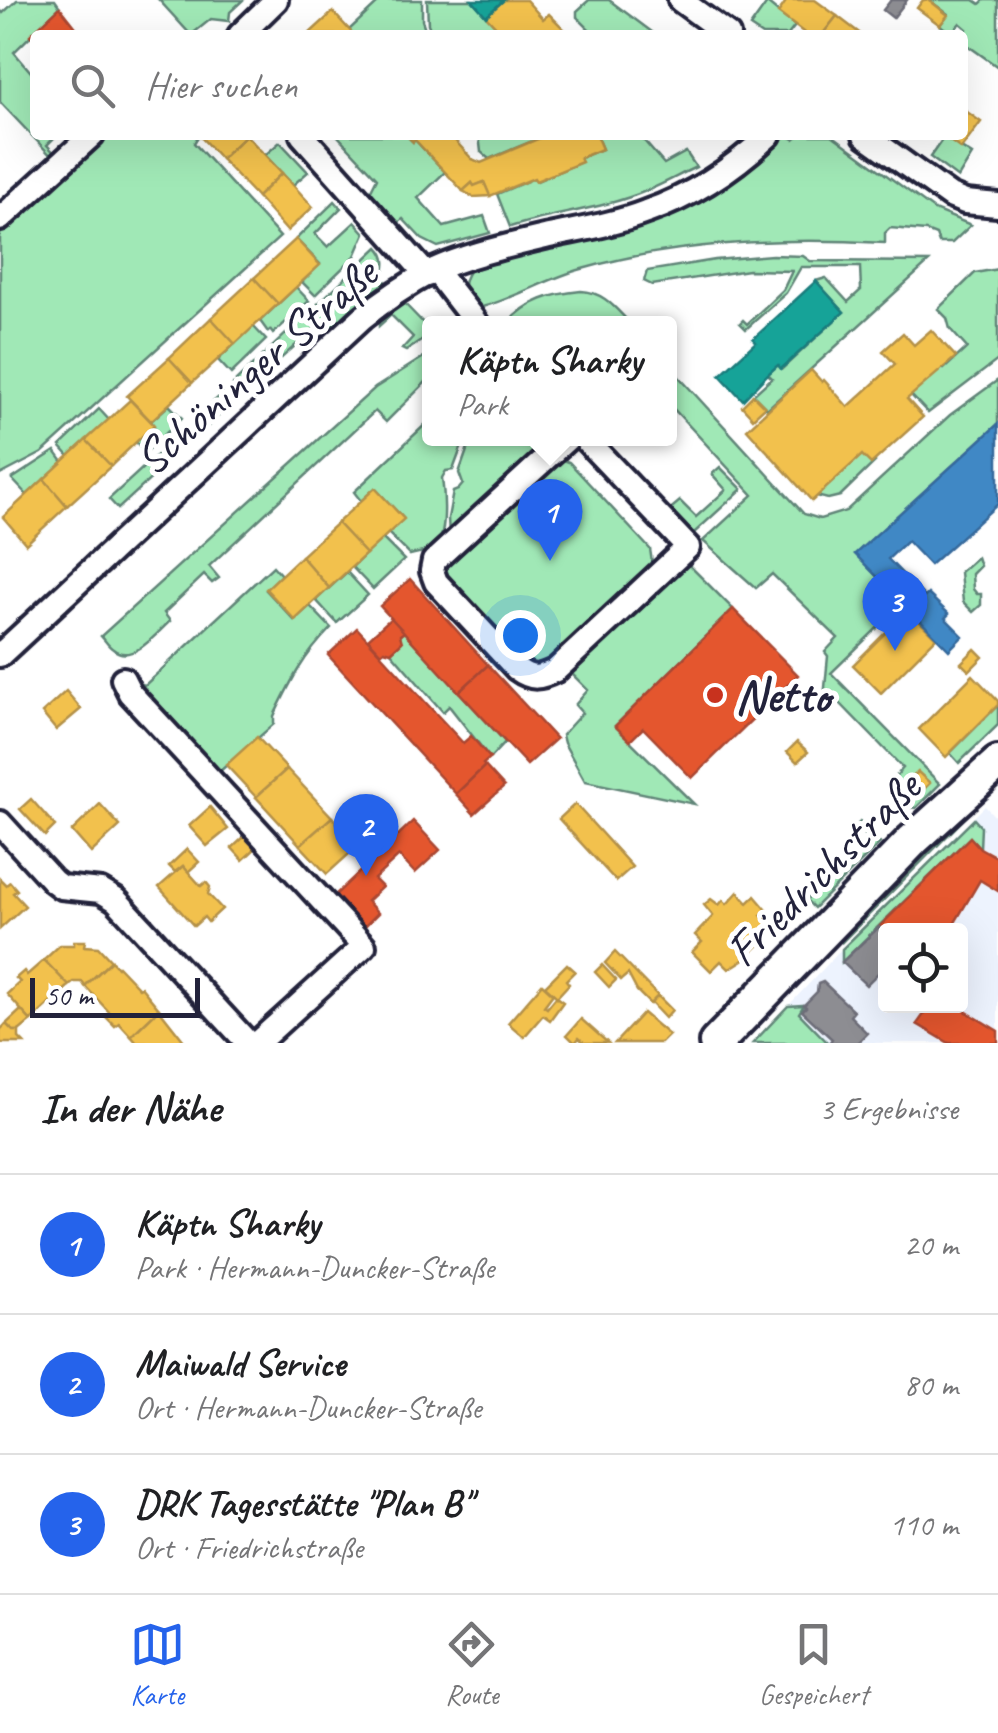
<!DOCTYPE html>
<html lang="de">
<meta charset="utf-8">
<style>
body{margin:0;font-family:Caveat,sans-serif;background:#f2f2f2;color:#202124}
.controls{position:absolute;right:30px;bottom:30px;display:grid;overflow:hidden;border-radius:10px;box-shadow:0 10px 40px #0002}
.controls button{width:90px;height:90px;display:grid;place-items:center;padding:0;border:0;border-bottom:2px solid #e0e0e0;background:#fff;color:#202124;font:50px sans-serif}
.scale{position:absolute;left:30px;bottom:25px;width:170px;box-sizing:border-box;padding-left:10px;border:5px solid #22223b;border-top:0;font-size:28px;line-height:35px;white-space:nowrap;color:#22223b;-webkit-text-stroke:8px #fff;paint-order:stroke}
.you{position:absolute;left:520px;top:635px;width:35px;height:35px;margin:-25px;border:8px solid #fff;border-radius:50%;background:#1a73e8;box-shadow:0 0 0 15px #1a73e833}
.badge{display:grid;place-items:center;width:65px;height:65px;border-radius:50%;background:#2563eb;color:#fff;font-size:32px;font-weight:700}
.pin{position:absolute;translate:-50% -82px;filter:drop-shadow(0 2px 5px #0008)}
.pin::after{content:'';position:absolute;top:52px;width:35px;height:30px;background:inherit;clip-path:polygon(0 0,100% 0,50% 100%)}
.popup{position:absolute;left:422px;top:316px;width:255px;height:130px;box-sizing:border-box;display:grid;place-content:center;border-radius:10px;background:#fff;filter:drop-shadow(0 2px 8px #0005);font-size:32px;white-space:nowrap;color:#757577}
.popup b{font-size:38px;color:#202124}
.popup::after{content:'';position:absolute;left:50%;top:100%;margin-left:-20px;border:20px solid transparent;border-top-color:#fff}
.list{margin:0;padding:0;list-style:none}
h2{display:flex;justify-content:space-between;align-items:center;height:130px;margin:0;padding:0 40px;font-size:42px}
h2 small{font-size:32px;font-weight:400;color:#757577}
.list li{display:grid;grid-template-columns:65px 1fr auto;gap:30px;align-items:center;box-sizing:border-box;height:140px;padding:0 40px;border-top:2px solid #e0e0e0}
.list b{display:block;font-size:38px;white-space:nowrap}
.list p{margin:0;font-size:32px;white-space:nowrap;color:#757577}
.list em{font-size:32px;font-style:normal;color:#757577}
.icon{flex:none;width:55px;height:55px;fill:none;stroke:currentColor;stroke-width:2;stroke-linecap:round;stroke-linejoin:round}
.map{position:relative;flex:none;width:998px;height:1043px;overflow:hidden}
.search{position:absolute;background:#fff;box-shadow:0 10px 40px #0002;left:30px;right:30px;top:30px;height:110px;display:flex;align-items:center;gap:25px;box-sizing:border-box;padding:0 35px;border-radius:10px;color:#757577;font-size:38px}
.sheet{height:550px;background:#fff}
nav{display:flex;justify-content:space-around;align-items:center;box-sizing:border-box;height:140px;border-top:2px solid #e0e0e0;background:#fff;font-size:28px;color:#757577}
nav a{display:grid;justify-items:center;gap:5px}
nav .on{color:#2563eb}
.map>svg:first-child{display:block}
.built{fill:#edf3fe;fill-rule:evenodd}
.green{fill:#a0e8b6;stroke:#618578;stroke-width:2.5}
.homes{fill:#f2c14e;stroke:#b49148;stroke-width:2.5}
.shops{fill:#e4572e;stroke:#aa4732;stroke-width:2.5}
.schools{fill:#3f88c5;stroke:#36699c;stroke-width:2.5}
.public{fill:#17a398;stroke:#1a7c7c;stroke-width:2.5}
.industry{fill:#8d8d92;stroke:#6d6d78;stroke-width:2.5}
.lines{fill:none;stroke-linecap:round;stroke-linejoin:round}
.street-casing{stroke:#22223b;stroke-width:30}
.secondary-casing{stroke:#22223b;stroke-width:40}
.street{stroke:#fff;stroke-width:22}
.secondary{stroke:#fff;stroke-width:32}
.poi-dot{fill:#c8321e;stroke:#fff;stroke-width:4}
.labels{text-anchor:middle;stroke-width:10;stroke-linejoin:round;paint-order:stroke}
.street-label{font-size:48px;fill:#22223b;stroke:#fff}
.poi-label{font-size:48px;font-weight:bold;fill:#22223b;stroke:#fff;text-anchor:start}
</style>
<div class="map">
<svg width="998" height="1043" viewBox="0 0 998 1043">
<rect width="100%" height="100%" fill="#fff"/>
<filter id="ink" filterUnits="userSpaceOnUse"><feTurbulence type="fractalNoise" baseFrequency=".01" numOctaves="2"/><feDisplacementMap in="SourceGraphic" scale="20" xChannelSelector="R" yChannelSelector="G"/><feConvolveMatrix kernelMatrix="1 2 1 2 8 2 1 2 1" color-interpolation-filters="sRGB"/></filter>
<g filter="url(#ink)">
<path class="built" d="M985 806 998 820V1043H753L842 949ZM886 931H960V1006H886Z"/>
<g class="green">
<path d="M17 0H55L60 7 14 52 35 77V135H57L47 145 59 158 56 161 0 102V10L3 13Z"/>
<path d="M159 0H243L230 12 229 21 211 19 191 35Z"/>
<path d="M381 0H422V20L427 35H354L349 30Z"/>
<path d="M427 0H472L504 35H433L428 24Z"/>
<path d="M589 0H609L656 35H595L577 17V11Z"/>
<path d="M929 0H974L980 4 984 0H998V67L963 42V36L967 29 960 23 951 33 940 25 948 14Z"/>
<path d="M767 3 795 26 788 35H762L750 27Z"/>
<path d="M108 135H199L194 143 280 237 42 453 0 475V234Z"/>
<path d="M337 135H406L413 142 415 140 445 172 418 198 444 227 484 216 490 233 438 247 422 239 403 219 397 224 369 194 377 178Z"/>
<path d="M479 135H547L489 159 481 152Z"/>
<path d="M596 135H639L664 164 686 152 696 167C679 175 663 184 646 191 603 209 555 213 510 227L497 194 534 178 537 181 581 162 580 158 602 149Z"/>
<path d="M787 135 794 139 799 135H832L934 210 971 225 952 243H939L936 235 926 231 890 228 885 233V243C784 237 680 241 582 269 548 278 516 298 482 307L475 306C464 293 460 286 469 271L520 255 604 236 659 219 713 192Z"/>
<path d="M944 137 972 155 958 178 930 157Z"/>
<path d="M280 142 308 172 293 185 265 155Z"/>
<path d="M335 201 341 208 315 234 328 247 355 222 365 233 355 256 315 295 302 282 320 264 296 239Z"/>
<path d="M378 247C388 257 386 267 382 279L387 282 381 290 331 332 318 325 245 391 236 381Z"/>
<path d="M772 255 803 256 810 261 929 262 767 409 753 395 772 378 768 374 778 365 782 369 844 312 816 281 826 278 848 302 861 290 860 267H801L786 293 746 329 740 323 743 320 747 324 783 290 792 271 748 270 652 285 644 281 647 271 715 260Z"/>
<path d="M998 269V360L928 413 911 395 941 368 944 369 967 348 950 329 947 318 938 309 975 273Z"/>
<path d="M296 287 309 301 273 334 270 330 268 332 260 321Z"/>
<path d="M581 291C604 292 615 308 630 323H508C528 300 552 294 581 291Z"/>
<path d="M403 302 430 330 427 337 406 351 402 349 413 337 391 315 379 326V319Z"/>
<path d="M253 326 266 340 231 374 218 360Z"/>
<path d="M430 353V378L386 422 375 411 209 566 219 578 212 583 204 575 164 613 170 621C157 633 132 665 113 649 108 646 105 640 101 636L375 388Z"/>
<path d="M670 367 804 514 820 519 846 511 950 415 998 380V424L855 554 903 603 831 673 940 784 916 808 909 807 892 791 896 787 891 782 903 768 837 700 825 712 823 709 828 656 825 652 838 638 772 574 756 588 703 541 753 495 670 405Z"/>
<path d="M233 385 241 394 204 430 193 419Z"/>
<path d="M169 405 182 418 145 453 136 442 154 426 151 421Z"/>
<path d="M99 409 109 420 69 456 60 446Z"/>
<path d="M430 420V438L463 439V443L453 470 446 471 442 478C444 492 448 539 434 548 428 552 417 553 410 555L388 533 403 518 375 488 361 501 354 492Z"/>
<path d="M182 432 185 435 150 467 156 474 118 509 109 499Z"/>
<path d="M471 439H549L547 446 449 535 448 518 453 492 458 490 463 484 459 473Z"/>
<path d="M55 451 63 462 27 495 12 479Z"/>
<path d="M864 451 875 462 840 496 828 499 812 495Z"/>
<path d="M558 458 569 462 650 549 653 569 547 666 527 665 448 580 444 572 445 564Z"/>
<path d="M720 467 742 489 694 533 686 530 668 511 680 501 696 517 726 490 712 474Z"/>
<path d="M382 538 404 560 373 589 352 567Z"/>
<path d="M977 557 980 566 972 574 973 589 977 594H981V605L973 612 963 602 960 572Z"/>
<path d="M686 562 733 609 615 726 694 804 585 781 564 743 562 735 582 713 575 705 588 690 566 668Z"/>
<path d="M273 566 281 575 266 590 294 620 310 606 331 628C302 658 292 679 274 716V724L219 772 140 688 142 684 145 685Z"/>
<path d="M347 572 368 595 337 623 316 600Z"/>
<path d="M404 632 505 742 490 758 449 706 443 712 391 652 401 642 400 635Z"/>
<path d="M998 705V725L959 763 950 753Z"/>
<path d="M964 812 968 815 842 942 840 936Z"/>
<path d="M974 819 981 827 980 848 970 837 842 962V949Z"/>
<path d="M860 822 880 843 814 908 806 900 868 838 857 825Z"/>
<path d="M804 1005 799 1013 828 1043H753L788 1006Z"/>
</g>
<g class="homes">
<path d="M504 0H526L543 19 549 14 564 29 558 35H504L486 16Z"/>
<path d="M787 0H815L837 16 822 35H807L778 13Z"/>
<path d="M923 0H929L948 15 940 25 917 8Z"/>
<path d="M333 12 354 35H312L310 33Z"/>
<path d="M837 16 862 35H822Z"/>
<path d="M963 109 981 122 961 149 942 135H963Z"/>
<path d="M199 135H246L221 159Z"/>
<path d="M246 135 282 173 257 197 221 159Z"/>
<path d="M406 135H450L472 159 481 163 547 135H596L602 149 580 158 582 162 536 181 534 178 490 196 484 182 474 186 472 183 463 191 415 140 413 142Z"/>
<path d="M282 173 313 207 287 231 257 197Z"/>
<path d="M484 182 490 196 473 197 463 191 472 183 474 186Z"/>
<path d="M296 239 320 265 278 304 254 278Z"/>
<path d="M254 278 278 304 235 344 211 318Z"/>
<path d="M211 318 235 344 192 383 169 358Z"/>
<path d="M931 330 956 357 907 399 923 417 871 464 862 455 812 501 747 429 811 370 822 382 824 380 848 407 895 364 883 351 903 333 914 345Z"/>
<path d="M169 358 192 383 151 421 127 396Z"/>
<path d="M753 395 765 407 753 418 742 406Z"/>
<path d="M130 400 154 425 111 466 86 440Z"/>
<path d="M86 440 111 466 67 506 44 479Z"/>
<path d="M44 479 67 506 26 544 3 517Z"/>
<path d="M375 488 404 519 366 554 337 523Z"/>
<path d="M337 523 366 554 329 588 301 556Z"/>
<path d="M301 556 329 588 295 620 266 589Z"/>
<path d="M908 610 936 638 881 693 853 665Z"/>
<path d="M975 649 983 657 969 671 961 663Z"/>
<path d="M973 675 998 701V705L946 757 919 729Z"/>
<path d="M66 691 81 709 56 730 42 713Z"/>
<path d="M257 737 287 769 256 797 226 765Z"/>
<path d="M797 742 808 752 797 762 787 752Z"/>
<path d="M287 769 332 817 300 845 256 797Z"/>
<path d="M918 772 930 783 918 795 906 783Z"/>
<path d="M31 799 55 826 45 836 20 809Z"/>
<path d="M100 804 120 826 91 853 72 831Z"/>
<path d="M575 804 632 867 616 881 559 819Z"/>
<path d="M210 807 228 829 207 846 189 826Z"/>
<path d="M332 817 358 846 327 874 300 845Z"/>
<path d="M245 836 256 848 243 860 232 848Z"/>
<path d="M187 849 199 862 188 872 183 866 175 872 169 866Z"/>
<path d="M183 866 201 886 206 882 210 887 208 894 222 909 208 922 204 917 194 926 159 887Z"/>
<path d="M0 879 6 885 10 882 17 890 13 893 25 906 0 929Z"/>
<path d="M738 892 748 903 755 896 767 910 761 915 772 927 762 940 763 941 743 960 729 969 721 961 711 971 692 952 702 942 695 935 713 916 704 905 711 899 719 905 723 900 727 904Z"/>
<path d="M74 941H85L84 946 98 947 111 961 85 986 82 982H74L69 986 44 960 60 945H74Z"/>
<path d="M615 952 658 996 650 1004 637 991 628 974 621 980 605 963Z"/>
<path d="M44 960 69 986 31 1021 7 994 20 982 16 978 24 971 27 975Z"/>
<path d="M111 961 117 967 118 966 139 988 141 987 159 1009 131 1036 119 1023 115 1026 106 1017 110 1013 85 986Z"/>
<path d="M567 964 575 971 566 980 569 984 557 997 545 986Z"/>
<path d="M602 965 616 980 609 987 595 972Z"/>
<path d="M542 984 553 994 544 1006 547 1008 556 997 563 1002 550 1020 543 1015 524 1037 508 1023Z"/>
<path d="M658 996 672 1010 665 1018 651 1003Z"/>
<path d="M159 1009 184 1041V1043H137L131 1036Z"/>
<path d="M21 1010 31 1021 19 1031H13L6 1024Z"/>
<path d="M643 1013 669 1035 661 1043H615Z"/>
<path d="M581 1019 608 1043H585L579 1038 575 1043 567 1035Z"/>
<path d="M6 1024 13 1031H19V1038L24 1043H0V1030Z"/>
</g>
<g class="shops">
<path d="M60 7 82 35H35V40L30 35Z"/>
<path d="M410 579 488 665 459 692 380 606Z"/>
<path d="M733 609 798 675 781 691 792 702 783 711 772 700 692 778 643 728 630 741 615 726Z"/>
<path d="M391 618 404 632 400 635 402 642 391 652 384 650 381 653 368 639Z"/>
<path d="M357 628 463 743 471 736 490 758 483 764 485 766 456 794 328 655Z"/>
<path d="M488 665 556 739 527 765 459 692Z"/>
<path d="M485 766 504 787 474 814 456 794Z"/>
<path d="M413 821 440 850 415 873 399 856 374 879 382 887 367 901 378 913 363 928 333 897Z"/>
<path d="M970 837 980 848 998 858V891L980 880 950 931H886V933L879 927Z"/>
<path d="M930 1006H957L998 1031V1043H949L917 1024Z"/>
</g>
<path class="schools" d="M998 424V504L930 565 907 541 888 559 925 597 928 594 949 614 945 618 963 636 949 650 855 554Z"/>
<g class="public">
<path d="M472 0H504L486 16Z"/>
<path d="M816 281 844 312 781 369 778 365 768 374 743 400 720 375 756 342 753 339Z"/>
</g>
<g class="industry">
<path d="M891 0H907L893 18 883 10Z"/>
<path d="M879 927 886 933V973L881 970 866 985 842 962Z"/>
<path d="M823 982 854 1011 850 1016 867 1033 857 1043H829L832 1039 802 1011 806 1007 804 1005 817 992 818 984Z"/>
</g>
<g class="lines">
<g class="street-casing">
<g id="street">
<path d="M680 0 728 35"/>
<path d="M240 35 276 0"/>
<path d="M302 135 427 275"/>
<path d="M865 135 950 196 965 202 998 205"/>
<path d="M0 219 92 135"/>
<path d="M435 270 477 324"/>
<path d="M568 438 434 561 432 571 436 582 517 669C532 680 540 678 556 670L688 547 584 438"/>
<path d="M0 655 362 318C384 300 406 285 432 271 463 256 515 244 549 236 582 229 615 224 646 212 692 196 734 168 769 135"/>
<path d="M123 679 130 693 364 946 257 1043"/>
<path d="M0 823 53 881 61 887 101 891 116 900 248 1043"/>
</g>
</g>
<g class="secondary-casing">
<path id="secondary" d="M716 1043 913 840 998 763"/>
</g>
<use href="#street" class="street"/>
<use href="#secondary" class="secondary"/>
</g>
</g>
<circle class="poi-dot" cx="715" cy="695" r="10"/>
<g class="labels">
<g class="street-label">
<text transform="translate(255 365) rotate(-41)" y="17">Schöninger Straße</text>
<text transform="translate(822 868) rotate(-45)" y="17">Friedrichstraße</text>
</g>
<g class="poi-label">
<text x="735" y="712">Netto</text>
</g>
</g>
</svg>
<div class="controls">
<button><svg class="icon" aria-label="locate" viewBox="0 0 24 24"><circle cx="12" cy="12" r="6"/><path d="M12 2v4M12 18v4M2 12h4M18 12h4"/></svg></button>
</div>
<div class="scale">50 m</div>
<div class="you"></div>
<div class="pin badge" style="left:550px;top:561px">1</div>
<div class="popup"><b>Käptn Sharky</b>Park</div>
<div class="pin badge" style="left:366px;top:876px">2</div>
<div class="pin badge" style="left:895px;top:651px">3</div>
<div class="search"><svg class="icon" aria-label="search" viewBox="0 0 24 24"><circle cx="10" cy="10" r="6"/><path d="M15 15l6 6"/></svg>Hier suchen</div>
</div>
<section class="sheet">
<h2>In der Nähe<small>3 Ergebnisse</small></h2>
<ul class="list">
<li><span class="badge">1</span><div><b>Käptn Sharky</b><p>Park · Hermann-Duncker-Straße</p></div><em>20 m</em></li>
<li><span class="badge">2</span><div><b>Maiwald Service</b><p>Ort · Hermann-Duncker-Straße</p></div><em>80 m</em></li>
<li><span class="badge">3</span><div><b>DRK Tagesstätte &quot;Plan B&quot;</b><p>Ort · Friedrichstraße</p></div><em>110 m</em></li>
</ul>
</section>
<nav>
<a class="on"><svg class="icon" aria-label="map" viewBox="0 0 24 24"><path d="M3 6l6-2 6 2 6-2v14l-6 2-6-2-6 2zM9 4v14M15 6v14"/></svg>Karte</a>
<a><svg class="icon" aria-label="directions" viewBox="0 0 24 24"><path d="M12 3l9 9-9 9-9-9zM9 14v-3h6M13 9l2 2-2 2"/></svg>Route</a>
<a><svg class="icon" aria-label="saved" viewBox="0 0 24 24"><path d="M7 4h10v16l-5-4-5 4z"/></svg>Gespeichert</a>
</nav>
